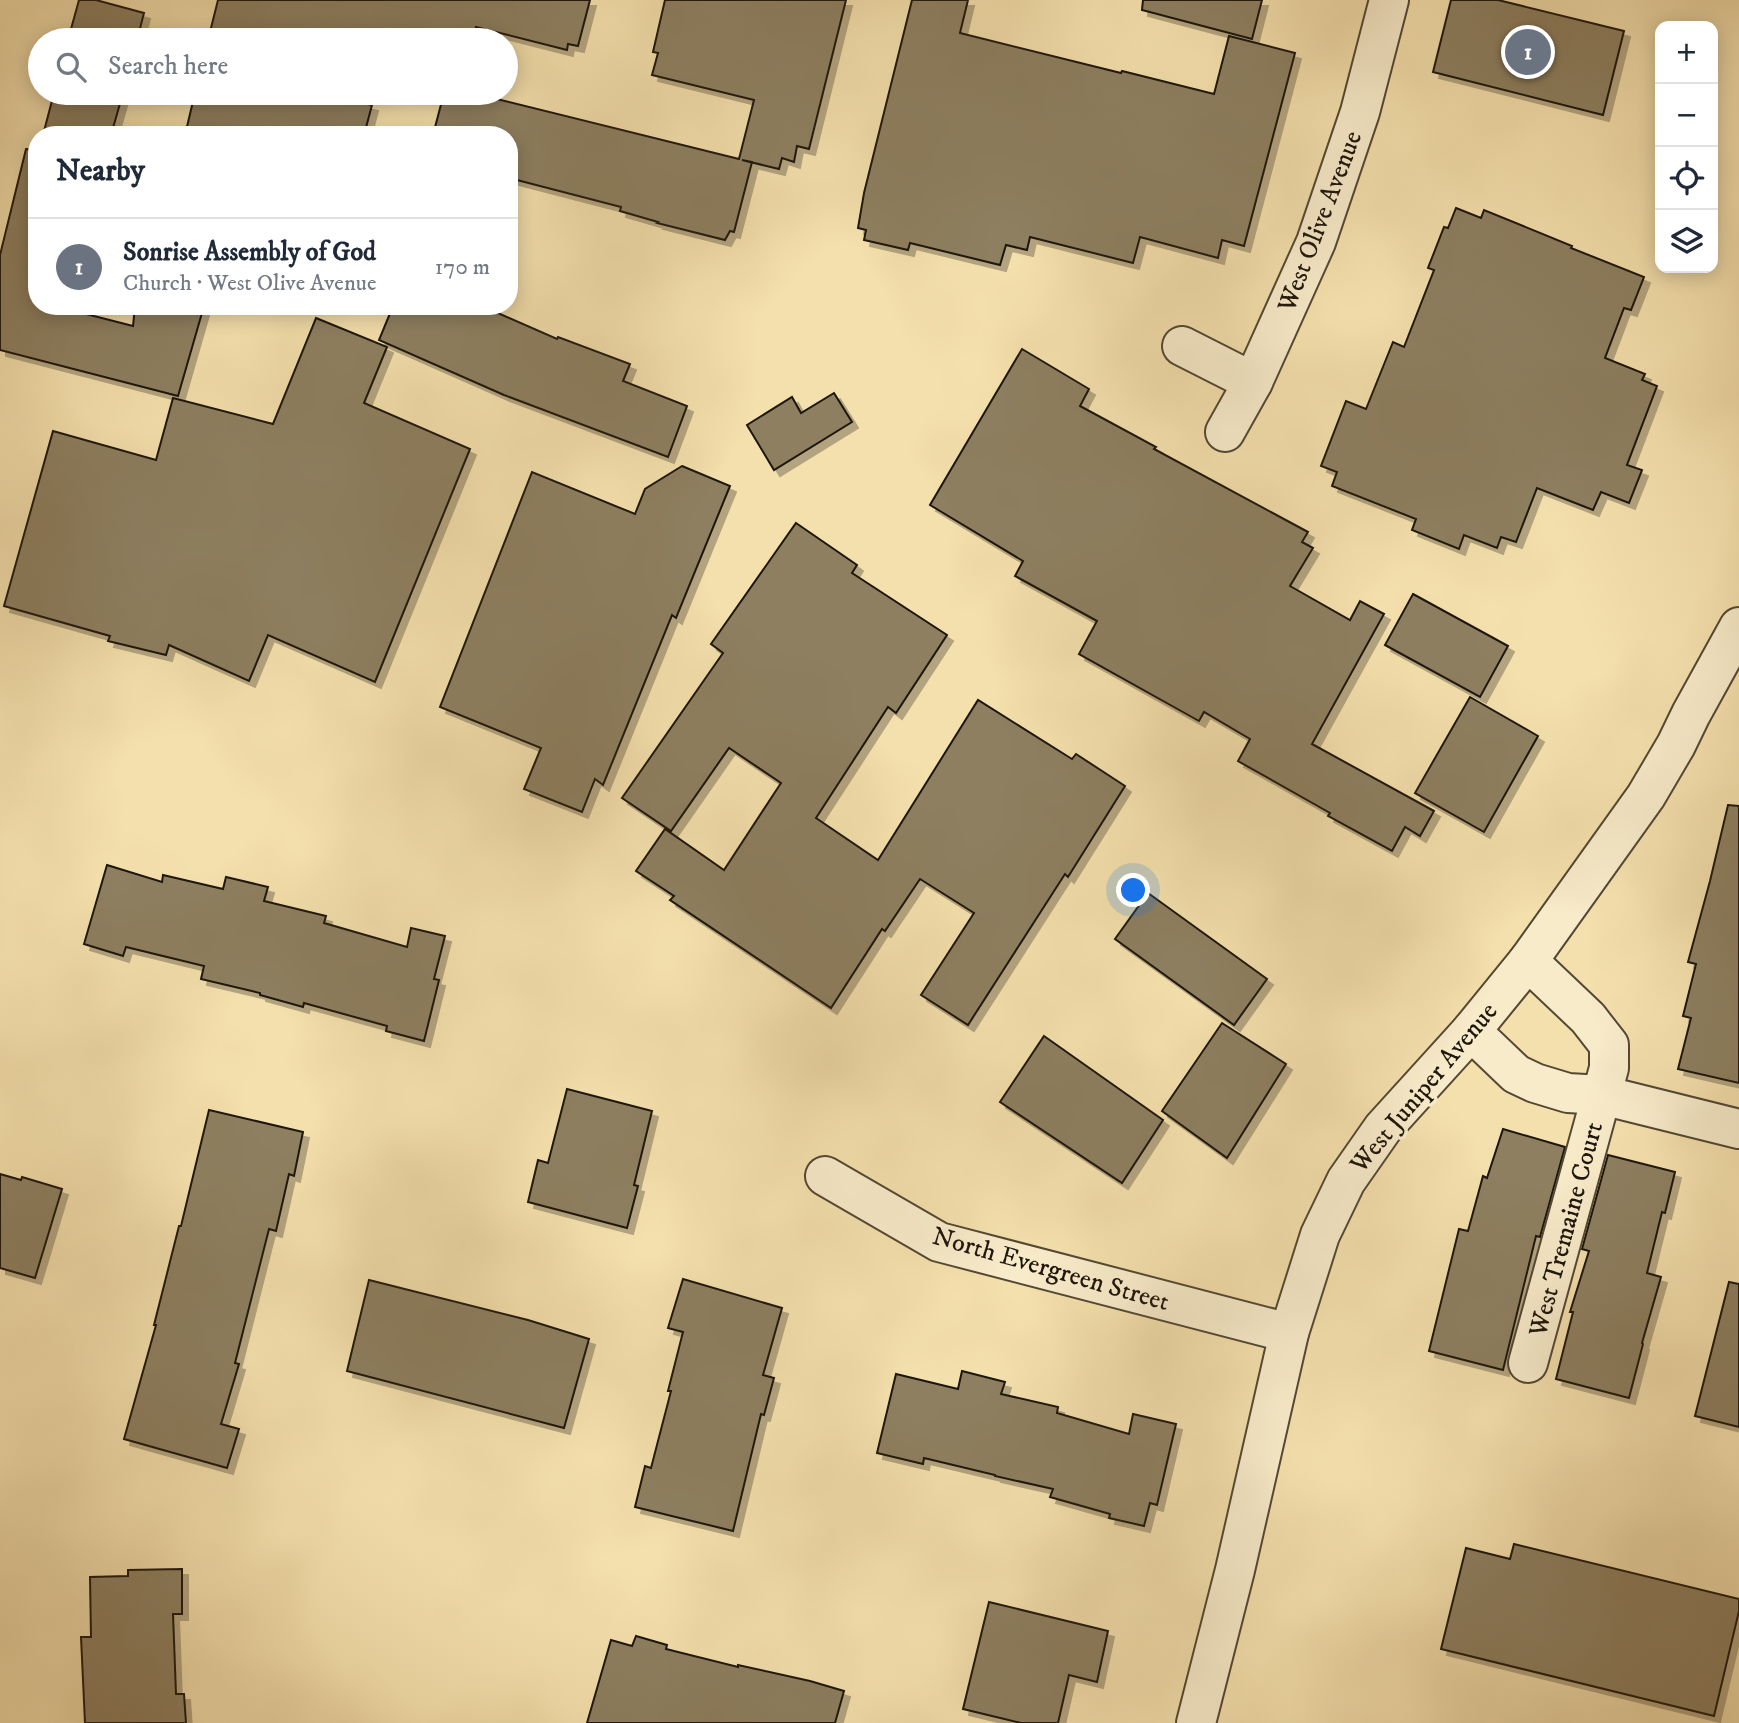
<!DOCTYPE html>
<meta charset="utf-8">
<style>
body{margin:0;font-family:"IM FELL DW Pica",serif;background:#f6f6f7;color:#1f2937}
.controls{position:absolute;right:21px;top:21px;display:grid;overflow:hidden;border-radius:14px;box-shadow:0 4px 18px #0003}
.controls button{width:63px;height:63px;display:grid;place-items:center;padding:0;border:0;border-bottom:2px solid #e0e1e3;background:#fff;color:#1f2937;font:35px sans-serif}
.you{position:absolute;left:1134px;top:891px;width:24px;height:24px;margin:-18px;border:5px solid #fff;border-radius:50%;background:#1a73e8;box-shadow:0 0 0 10px #1a73e833}
.badge{display:grid;place-items:center;width:46px;height:46px;border-radius:50%;background:#8f2418;color:#fff;font-size:23px;font-weight:700}
.pin{position:absolute;translate:-50% -50%;border:4px solid #fff;box-shadow:0 2px 7px #0006}
.list{margin:0;padding:0;list-style:none}
h2{display:flex;justify-content:space-between;align-items:center;height:91px;margin:0;padding:0 28px;font-size:30px}
h2 small{font-size:23px;font-weight:400;color:#747a83}
.list li{display:grid;grid-template-columns:46px 1fr auto;gap:21px;align-items:center;box-sizing:border-box;height:98px;padding:0 28px;border-top:2px solid #e0e1e3}
.list b{display:block;font-size:26px;white-space:nowrap}
.list p{margin:0;font-size:23px;white-space:nowrap;color:#747a83}
.list em{font-size:23px;font-style:normal;color:#747a83}
.icon{flex:none;width:38px;height:38px;fill:none;stroke:currentColor;stroke-width:2;stroke-linecap:round;stroke-linejoin:round}
.map{position:relative;flex:none;width:1739px;height:1723px;overflow:hidden}
.search{position:absolute;background:#fff;box-shadow:0 4px 18px #0003;left:28px;top:28px;width:490px;height:77px;display:flex;align-items:center;gap:18px;box-sizing:border-box;padding:0 24px;border-radius:38px;color:#747a83;font-size:26px}
.panel{position:absolute;background:#fff;box-shadow:0 4px 18px #0003;left:28px;top:126px;width:490px;height:189px;border-radius:28px}
.map>svg:first-child{display:block}
.building{fill:#8d7f60;stroke:#1d160c;stroke-width:2;filter:url(#shadow)}
.lines{fill:none;stroke-linecap:round;stroke-linejoin:round}
.minor-casing{stroke:#534834;stroke-width:42}
.minor{stroke:#f8ebca;stroke-width:38}
.labels{text-anchor:middle;stroke-width:7;stroke-linejoin:round;paint-order:stroke}
.street-label{font-size:26px;fill:#1d160c;stroke:#f8ebca}
</style>
<div class="map">
<svg width="1739" height="1723" viewBox="0 0 1739 1723">
<defs>
<filter id="shadow"><feDropShadow dx="6" dy="6" stdDeviation="0" flood-color="#0004"/></filter>
</defs>
<rect width="100%" height="100%" fill="#f4e0ad"/>
<filter id="stains"><feTurbulence type="fractalNoise" baseFrequency=".00286" numOctaves="4"/><feColorMatrix values="0 0 0 0 .2 0 0 0 0 .09 0 0 0 0 .02 0 0 0 .5 -.17"/></filter>
<radialGradient id="worn" r=".72"><stop offset=".6" stop-color="#630" stop-opacity="0"/><stop offset="1" stop-color="#630" stop-opacity=".3"/></radialGradient>
<g class="building">
<path d="M79 0H96L144 13 137 40H68Z"/>
<path d="M218 0H590L578 46 568 44 567 50 476 27 473 40H208Z"/>
<path d="M665 0H846L809 149 797 146 794 162 782 158 779 169 742 160 752 162 734 232 730 231 725 240 657 223 658 222 620 211 621 207 509 178V135H433L444 93H473L739 159 754 100 652 75 658 53 653 52Z"/>
<path d="M912 0H968L960 33 1121 73 1122 71 1214 94 1229 36 1295 53 1244 246 1222 240 1218 258 1140 237 1133 263 1030 237 1027 250 1006 245 1000 265 910 243 908 250 864 240 866 230 858 228 864 193Z"/>
<path d="M1143 0H1262L1252 39 1142 10Z"/>
<path d="M1451 0H1498L1624 31 1603 115 1433 72Z"/>
<path d="M54 93H123L111 135H43Z"/>
<path d="M195 93H365L363 103 372 105 364 135H185Z"/>
<path d="M26 149 37 150V291L34 301 37 302V306H55L133 326 135 306H204L178 396 0 350V255Z"/>
<path d="M1456 208 1481 218 1484 210 1572 246 1571 248 1644 277 1631 310 1624 308 1605 358 1645 374 1642 380 1657 386 1627 465 1642 470 1629 503 1601 492 1593 510 1537 488 1516 542 1501 537 1497 548 1464 535 1459 549 1412 530 1416 519 1332 486 1337 472 1321 466 1346 401 1366 409 1393 342 1404 347 1434 270 1428 268 1444 227 1448 228Z"/>
<path d="M393 306H482L557 339 558 337 630 364 623 381 687 406 668 457 504 395 379 340Z"/>
<path d="M316 318 387 347 364 403 470 449 375 682 268 635 249 681 169 645 166 655 108 641 110 636 4 606 53 431 156 460 173 398 273 424Z"/>
<path d="M1022 349 1089 389 1080 406 1156 447 1154 449 1308 532 1302 542 1313 548 1290 586 1350 620 1360 601 1384 614 1312 744 1434 811 1420 836 1405 827 1392 851 1328 816 1330 813 1238 761 1250 739 1204 712 1199 721 1079 654 1097 621 1015 576 1023 561 930 505Z"/>
<path d="M834 393 852 422 774 470 747 425 792 397 801 413Z"/>
<path d="M682 466 730 486 676 618 672 615 603 785 595 779 582 812 524 789 541 748 440 707 532 472 635 514 645 489Z"/>
<path d="M796 523 857 565 852 573 947 635 896 713 888 707 816 818 878 860 978 700 1072 759 1076 754 1125 786 1068 877 1065 874 968 1025 921 995 974 913 920 879 885 931 882 929 831 1008 670 900 674 896 636 871 665 829 724 870 781 783 729 748 671 831 622 798 723 653 711 644Z"/>
<path d="M1413 594 1508 646 1480 697 1385 645Z"/>
<path d="M1470 697 1538 736 1484 832 1415 793Z"/>
<path d="M1728 805 1739 806V1083L1678 1069 1691 1018 1683 1016 1696 964 1688 962 1710 881Z"/>
<path d="M107 865 162 882 163 875 223 889 226 877 268 887 264 901 326 916 324 923 407 947 411 928 445 936 434 979 439 980 424 1041 386 1031 387 1026 304 1003 303 1007 260 995V993L201 979 204 966 126 947 123 956 84 944Z"/>
<path d="M1148 893 1267 979 1234 1025 1115 939Z"/>
<path d="M1222 1023 1286 1064 1227 1158 1162 1111Z"/>
<path d="M1044 1036 1163 1120 1122 1183 1000 1102Z"/>
<path d="M567 1089 652 1111 634 1185 638 1186 627 1228 528 1202 538 1160 548 1163Z"/>
<path d="M209 1110 303 1132 294 1176 289 1174 276 1231 269 1229 235 1363 239 1364 221 1424 239 1429 227 1468 124 1439 156 1325H154L179 1226H181Z"/>
<path d="M1503 1129 1565 1147 1540 1237 1536 1236 1503 1370 1429 1351 1459 1229 1468 1231 1483 1176 1487 1178Z"/>
<path d="M1608 1155 1675 1172 1665 1213 1662 1212 1647 1273 1661 1277 1642 1343 1643 1344 1629 1398 1556 1379 1573 1312H1570L1589 1251 1582 1249Z"/>
<path d="M0 1174 21 1180 22 1177 62 1189 35 1278 0 1268Z"/>
<path d="M683 1279 782 1308 763 1375 774 1378 764 1415 761 1414 733 1531 635 1507 645 1466 651 1468 671 1391H668L683 1332 668 1328Z"/>
<path d="M369 1280 528 1320 589 1339 564 1428 347 1371Z"/>
<path d="M1729 1282 1739 1284V1427L1695 1416Z"/>
<path d="M962 1371 1005 1382 1001 1394 1058 1407 1057 1413 1129 1434 1133 1414 1176 1424 1157 1505 1150 1503 1144 1526 1109 1518 1110 1514 1050 1497 1053 1489 995 1476V1475L924 1458 923 1464 877 1453 896 1374 958 1389Z"/>
<path d="M1514 1544 1739 1599V1611L1714 1716 1441 1649 1466 1548 1510 1559Z"/>
<path d="M182 1569V1614H173L176 1694H184L186 1723H85L81 1637H91L90 1577 128 1576V1570Z"/>
<path d="M989 1602 1108 1631 1097 1682 1069 1675 1058 1723H1021L963 1709Z"/>
<path d="M636 1636 667 1645 666 1649 738 1667V1665L810 1681 844 1691 835 1723H587L611 1640 632 1646Z"/>
</g>
<g class="lines">
<g class="minor-casing">
<g id="minor">
<path d="M1182 346 1253 382"/>
<path d="M1225 432 1253 382 1316 242 1360 112 1389 0"/>
<path d="M1528 961 1588 1018 1609 1045V1068L1528 1363"/>
<path d="M1471 1031 1516 1074 1535 1083 1568 1093 1602 1095 1739 1129"/>
<path d="M825 1176 939 1242 1289 1333"/>
<path d="M1196 1723 1235 1570 1289 1333 1320 1235 1346 1181 1383 1128 1471 1031 1528 961 1646 796 1676 745 1691 714 1739 627"/>
</g>
</g>
<use href="#minor" class="minor"/>
</g>
<g class="labels">
<g class="street-label">
<text transform="translate(1319 221) rotate(-69)" y="9">West Olive Avenue</text>
<text transform="translate(1423 1087) rotate(-50)" y="9">West Juniper Avenue</text>
<text transform="translate(1565 1229) rotate(-75)" y="9">West Tremaine Court</text>
<text transform="translate(1051 1268) rotate(16)" y="9">North Evergreen Street</text>
</g>
</g>
<rect width="100%" height="100%" filter="url(#stains)"/>
<rect width="100%" height="100%" fill="url(#worn)"/>
</svg>
<div class="controls">
<button>+</button>
<button>−</button>
<button><svg class="icon" aria-label="locate" viewBox="0 0 24 24"><circle cx="12" cy="12" r="6"/><path d="M12 2v4M12 18v4M2 12h4M18 12h4"/></svg></button>
<button><svg class="icon" aria-label="layers" viewBox="0 0 24 24"><path d="M12 4l9 5-9 5-9-5zM3 14l9 5 9-5"/></svg></button>
</div>
<div class="you"></div>
<div class="pin badge" style="left:1528px;top:52px;background:#6b7280">1</div>
<div class="search"><svg class="icon" aria-label="search" viewBox="0 0 24 24"><circle cx="10" cy="10" r="6"/><path d="M15 15l6 6"/></svg>Search here</div>
<section class="panel">
<h2>Nearby<small></small></h2>
<ul class="list">
<li><span class="badge" style="background:#6b7280">1</span><div><b>Sonrise Assembly of God</b><p>Church · West Olive Avenue</p></div><em>170 m</em></li>
</ul>
</section>
</div>
